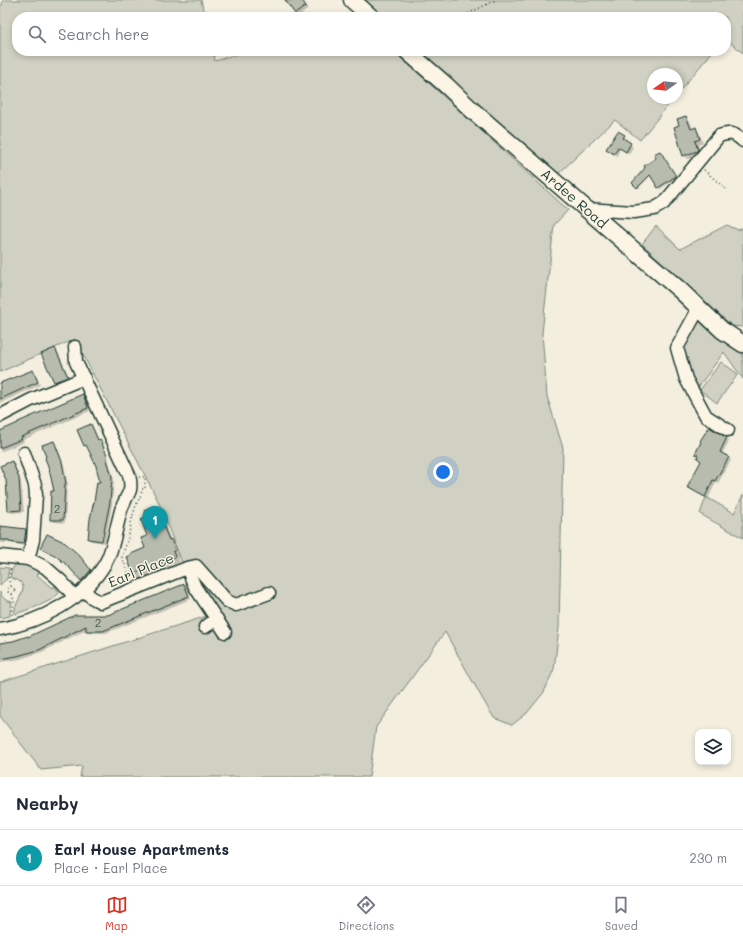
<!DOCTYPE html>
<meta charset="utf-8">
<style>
body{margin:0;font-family:Mali,sans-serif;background:#f6f6f7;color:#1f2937}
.controls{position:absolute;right:12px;bottom:12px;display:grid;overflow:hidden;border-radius:8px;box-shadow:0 2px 6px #0003}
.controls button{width:36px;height:36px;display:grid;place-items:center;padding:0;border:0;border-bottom:1px solid #e0e1e3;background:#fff;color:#1f2937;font:20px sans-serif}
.compass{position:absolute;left:647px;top:68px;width:36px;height:36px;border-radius:50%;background:#fff;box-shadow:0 2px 6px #0003;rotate:256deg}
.you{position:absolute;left:443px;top:472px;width:14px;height:14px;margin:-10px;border:3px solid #fff;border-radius:50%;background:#1a73e8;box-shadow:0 0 0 6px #1a73e833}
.badge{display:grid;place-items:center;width:26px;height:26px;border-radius:50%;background:#d93025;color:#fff;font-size:13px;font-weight:700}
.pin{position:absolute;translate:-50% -33px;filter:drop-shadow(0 1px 2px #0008)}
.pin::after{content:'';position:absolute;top:21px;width:14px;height:12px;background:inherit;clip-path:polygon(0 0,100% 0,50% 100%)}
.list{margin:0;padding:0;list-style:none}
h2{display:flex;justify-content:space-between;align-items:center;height:52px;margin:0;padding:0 16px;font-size:17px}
h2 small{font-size:13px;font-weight:400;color:#747a83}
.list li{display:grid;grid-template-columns:26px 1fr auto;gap:12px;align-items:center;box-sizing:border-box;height:56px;padding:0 16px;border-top:1px solid #e0e1e3}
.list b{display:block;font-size:15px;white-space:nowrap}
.list p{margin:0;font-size:13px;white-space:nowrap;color:#747a83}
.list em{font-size:13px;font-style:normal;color:#747a83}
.icon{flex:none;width:22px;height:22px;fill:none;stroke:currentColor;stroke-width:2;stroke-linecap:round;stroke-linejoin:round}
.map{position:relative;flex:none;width:743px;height:777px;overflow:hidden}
.search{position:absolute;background:#fff;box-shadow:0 2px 6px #0003;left:12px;right:12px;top:12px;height:44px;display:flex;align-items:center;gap:10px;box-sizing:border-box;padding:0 14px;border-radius:16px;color:#747a83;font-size:15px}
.sheet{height:108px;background:#fff}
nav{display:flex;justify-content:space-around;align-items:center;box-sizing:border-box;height:56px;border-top:1px solid #e0e1e3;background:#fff;font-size:11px;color:#747a83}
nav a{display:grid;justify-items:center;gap:2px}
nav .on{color:#d93025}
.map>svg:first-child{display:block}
.green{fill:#d0d1c2;stroke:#78877b}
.shadow{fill:#0003}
.building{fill:#b8bcae;stroke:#1f3d34}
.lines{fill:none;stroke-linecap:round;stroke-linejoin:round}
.minor-casing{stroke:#1f3d34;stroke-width:15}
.major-casing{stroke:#1f3d34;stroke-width:19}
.path{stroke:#1f3d34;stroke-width:1.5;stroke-dasharray:1 3;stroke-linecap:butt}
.minor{stroke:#fcf5e5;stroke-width:12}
.major{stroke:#fcf5e5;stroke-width:16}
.labels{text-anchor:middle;stroke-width:3;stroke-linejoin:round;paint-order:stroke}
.number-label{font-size:12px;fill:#455d52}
.street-label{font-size:14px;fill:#1f3d34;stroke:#fcf5e5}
</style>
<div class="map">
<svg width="743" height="777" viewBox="0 0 743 777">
<rect width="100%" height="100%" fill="#f3eede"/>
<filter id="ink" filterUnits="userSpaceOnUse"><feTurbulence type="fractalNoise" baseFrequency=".025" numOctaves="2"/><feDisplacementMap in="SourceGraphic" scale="8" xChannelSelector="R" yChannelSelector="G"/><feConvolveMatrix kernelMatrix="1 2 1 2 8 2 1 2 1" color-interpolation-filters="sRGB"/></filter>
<g filter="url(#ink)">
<g class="green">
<path d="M3 0H201L205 17H17V51H213L215 61 246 51H394L568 210 554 225 542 333 547 396 563 448 559 628 554 669 544 692 527 713 512 725 494 718 482 698 445 632 376 727 369 777H80L82 766 41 770 0 716V682L207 616 183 565 158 501 75 339 0 372V7L2 5Z"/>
<path d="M362 0H743V53L726 39V17H382Z"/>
<path d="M420 51H713L677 94V74H653V98H674L640 140 615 120 557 175Z"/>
<path d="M727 225 738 230 743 228V327L732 326 642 244 656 226 680 249Z"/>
<path d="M690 313 743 353V379L724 352 699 386 698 409 673 348Z"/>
<path d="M721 362 738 374 717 403 700 390Z"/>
<path d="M743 495V538L700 514 706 497 734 513Z"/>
<path d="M16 562 24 564 41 570 37 575 52 588 55 586 59 593C51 603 27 610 15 614 12 601 37 584 11 578 9 572 14 568 16 562Z"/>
<path d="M0 567 9 568 7 579C4 581 1 583 0 586Z"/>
<path d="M0 592C2 598 6 601 12 602L10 612V616L0 618Z"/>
</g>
<g class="shadow">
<path d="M287 0H302L308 9 299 16Z"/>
<path d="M686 117 690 121 693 130 696 129 699 132 703 143 698 145 701 154 688 159 684 155 681 126Z"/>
<path d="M618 132 624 136 627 139 626 141 633 147 629 154 620 149 617 156 608 149Z"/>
<path d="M661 153 677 178 660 189 651 175 639 188 633 183 658 158Z"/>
<path d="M55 349 58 352 70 379 57 384 55 382 43 355Z"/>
<path d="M33 371 35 373 40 385 0 403V384Z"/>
<path d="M82 395 85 398 90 411 23 440 24 442 0 452V434Z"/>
<path d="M90 425 93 427 99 441 102 443 109 458 108 459 114 480 112 505 105 543 91 541 89 538 101 483 97 466 88 448 85 445Z"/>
<path d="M724 437 727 438 729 441 722 454 728 457 731 460 718 483 716 482 708 499 691 490 688 487 702 461 696 453Z"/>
<path d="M54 442 56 444 64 465 68 486 67 487 65 523 54 522 51 519 55 492Z"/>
<path d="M12 462 15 465 21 482 24 512 12 513 9 511Z"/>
<path d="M154 507 160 513 172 542 176 546 180 556 178 557 180 562 140 579 134 573 146 549 149 536 148 517Z"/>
<path d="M0 527 26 530 28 532 27 546 13 544 11 543H0Z"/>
<path d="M41 548 82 559 93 574 84 583 70 567 60 558 44 550Z"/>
<path d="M184 586 187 588 191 599 106 633H90L86 630 42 652 20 659 0 662V644L13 642 108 616Z"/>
</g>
<g class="building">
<path d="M285 0H302L306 6 295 14Z"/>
<path d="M686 116 691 129 696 127 700 139 695 141 698 150 697 151 683 156 674 127 679 125 677 119Z"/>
<path d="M618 131 625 135 623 138 631 143 626 152 618 147 614 154 606 149Z"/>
<path d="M660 151 676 176 658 188 650 175 637 188 632 183 645 168 644 166 656 158 654 154Z"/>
<path d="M55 348 68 377 54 382 41 354Z"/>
<path d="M33 370 38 382 0 399V383Z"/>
<path d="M83 394 88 408 21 437 22 439 0 448V431L18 423V422Z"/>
<path d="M91 424 98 440 100 439 107 455 106 456 112 477 110 502 102 541 88 539 90 519 94 501V502L97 482H100L96 466 90 453 86 445 84 446 77 430Z"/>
<path d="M709 427 724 436 727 437 720 452 729 457 715 481 713 480 705 497 687 487 701 461 697 458 698 455 695 454 701 442 700 441Z"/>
<path d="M54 441 62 462 66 484H65L63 520H50L51 491H54L49 469 45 458 46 457 42 445Z"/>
<path d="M12 461 19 478 21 510 8 511 6 480 0 466Z"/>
<path d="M155 506 169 540 171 539 175 550 173 551 175 557 133 574 127 557 131 555V554L145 548 141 538 147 536 141 519 147 516 144 510Z"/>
<path d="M0 526 26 529 24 544 9 542V540H0Z"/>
<path d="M47 534 64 542 79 555 91 570 81 581 68 566 56 556 40 548Z"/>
<path d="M184 584 189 596 103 631H86V626L51 644 39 650 17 656 0 659V643L13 641 28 636V637L75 615H108Z"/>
</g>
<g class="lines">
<g class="minor-casing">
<g id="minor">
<path d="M585 209 634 212 654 209 664 203 719 136C731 132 734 133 743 141"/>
<path d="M699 308 677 348 686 379 706 416 728 430"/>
<path d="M0 416 31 400 84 378"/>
<path d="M24 453 35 485 36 495 33 540 28 559"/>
<path d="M0 556 28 559 45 567 61 581 75 597"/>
<path d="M187 568 196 566 227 601 236 605 269 593"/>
<path d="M85 590C89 597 94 599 101 602L187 568 195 587 225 632"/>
<path d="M205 627 217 619"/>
<path d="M0 629C41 622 85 599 106 562 113 549 115 533 119 518 120 513 122 506 125 501 126 497 129 494 130 490 131 485 130 479 129 475L76 362 75 347"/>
</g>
</g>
<g class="major-casing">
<g id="major">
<path d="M352 0 371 17"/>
<path id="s1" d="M407 51 447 86 472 110 681 291 722 330 743 344"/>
</g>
</g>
<g class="path">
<path d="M461 17 496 0"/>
<path d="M704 170 727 190"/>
<path d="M131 580 122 557 128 538 132 519 136 505 141 495 142 489H145V477H139"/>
<path d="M10 586C9 580 8 573 12 567"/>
<circle cx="11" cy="590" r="3.5"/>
<path d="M12 594 14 602 12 615"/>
</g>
<use href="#minor" class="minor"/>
<use href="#major" class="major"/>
</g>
</g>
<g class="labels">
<g class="number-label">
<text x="57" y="513">2</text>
<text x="98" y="627">2</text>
</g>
<g class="street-label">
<text dy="5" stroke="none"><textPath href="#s1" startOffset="223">Ardee Road</textPath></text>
<text transform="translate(141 570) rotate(-22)" y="5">Earl Place</text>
</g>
</g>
</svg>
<div class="controls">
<button><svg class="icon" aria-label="layers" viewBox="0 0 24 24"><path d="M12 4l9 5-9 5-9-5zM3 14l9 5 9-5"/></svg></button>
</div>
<svg class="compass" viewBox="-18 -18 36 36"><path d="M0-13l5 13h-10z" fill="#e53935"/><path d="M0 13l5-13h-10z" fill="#747a83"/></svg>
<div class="you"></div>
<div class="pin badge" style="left:155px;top:539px;background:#0f9aa8">1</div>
<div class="search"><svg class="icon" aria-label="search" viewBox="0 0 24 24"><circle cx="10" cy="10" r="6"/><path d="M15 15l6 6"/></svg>Search here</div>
</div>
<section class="sheet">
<h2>Nearby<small></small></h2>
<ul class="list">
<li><span class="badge" style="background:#0f9aa8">1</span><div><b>Earl House Apartments</b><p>Place · Earl Place</p></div><em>230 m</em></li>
</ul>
</section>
<nav>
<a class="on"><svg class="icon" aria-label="map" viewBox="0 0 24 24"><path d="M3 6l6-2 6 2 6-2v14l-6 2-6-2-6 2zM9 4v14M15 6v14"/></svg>Map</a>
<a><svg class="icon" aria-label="directions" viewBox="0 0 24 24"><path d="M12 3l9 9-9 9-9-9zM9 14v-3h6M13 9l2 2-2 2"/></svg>Directions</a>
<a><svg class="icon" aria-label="saved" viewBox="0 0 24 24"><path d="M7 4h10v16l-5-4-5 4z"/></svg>Saved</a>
</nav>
